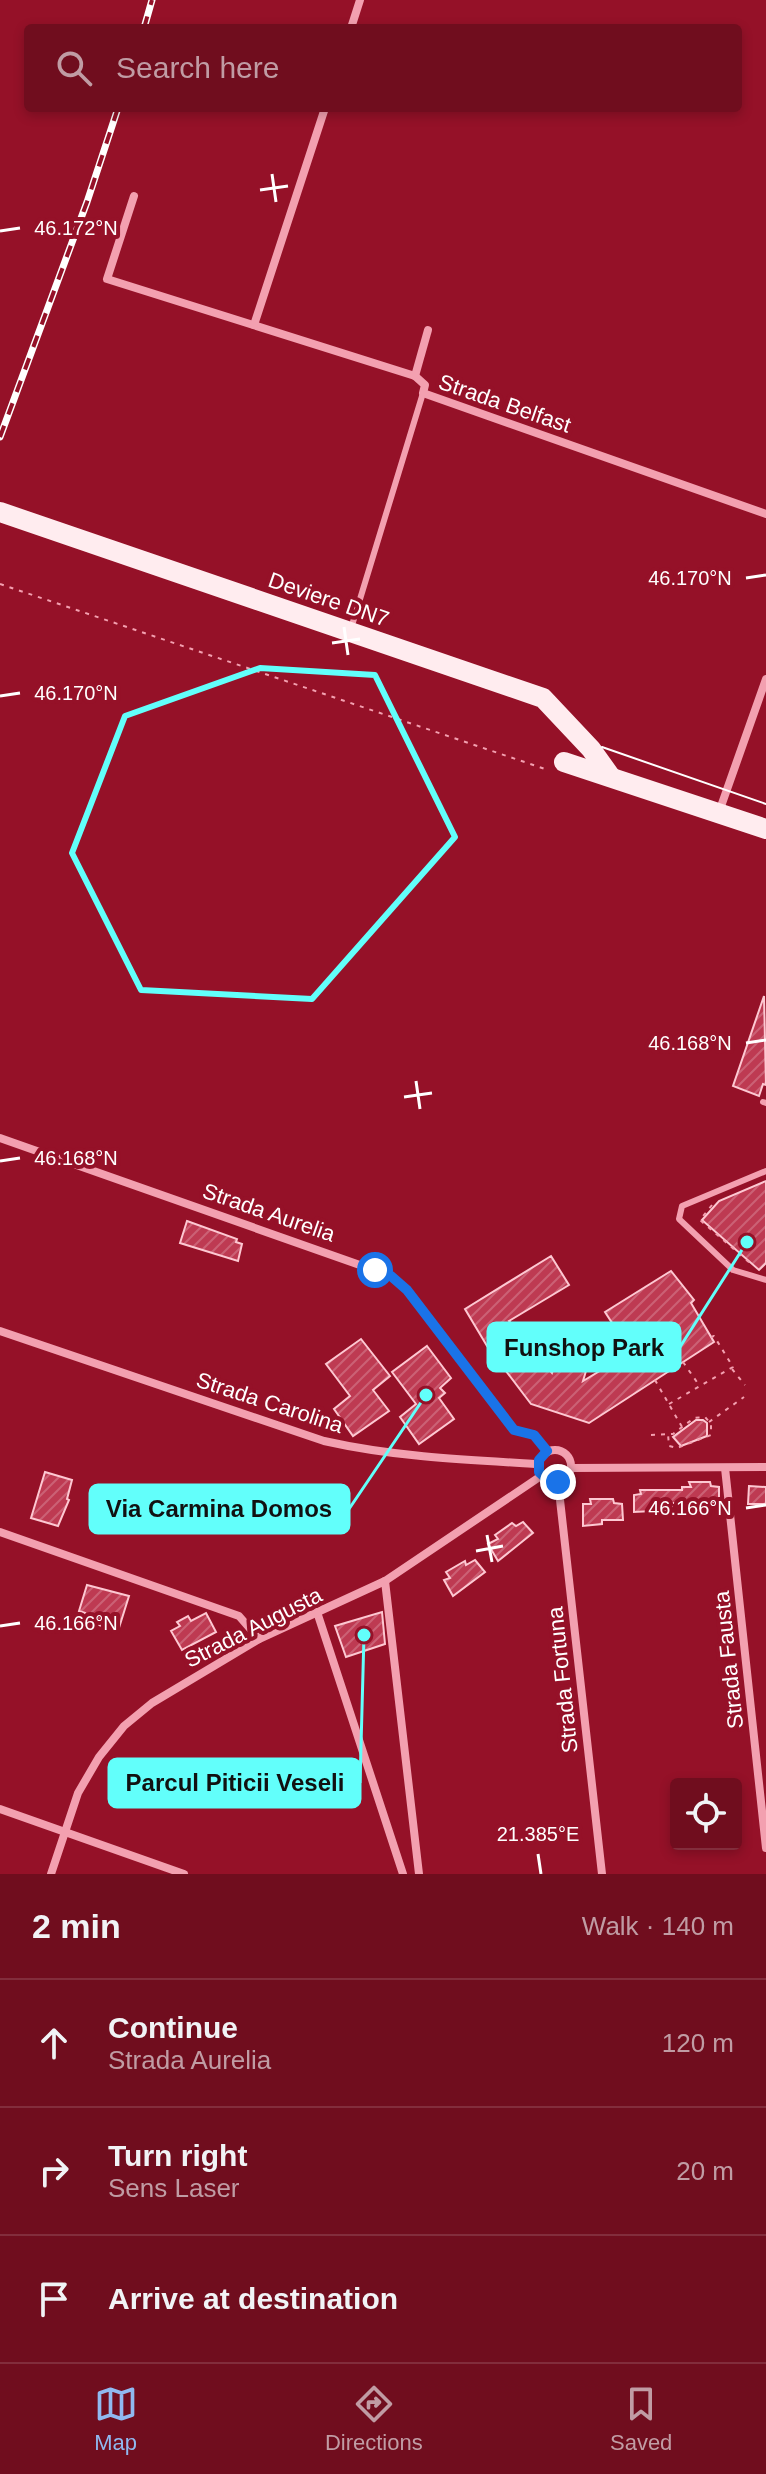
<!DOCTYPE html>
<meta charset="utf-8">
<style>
body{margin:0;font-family:Arial,sans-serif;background:#751627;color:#f1f3f6}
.controls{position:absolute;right:24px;bottom:24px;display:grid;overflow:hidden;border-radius:8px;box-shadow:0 4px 12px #0003}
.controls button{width:72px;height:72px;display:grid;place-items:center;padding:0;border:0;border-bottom:2px solid #822d3c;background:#700d1e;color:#f1f3f6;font:40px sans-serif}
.stop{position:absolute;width:24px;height:24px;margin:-18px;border:6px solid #1a73e8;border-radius:50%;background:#fff}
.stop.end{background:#1a73e8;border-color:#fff;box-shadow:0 2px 8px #0008}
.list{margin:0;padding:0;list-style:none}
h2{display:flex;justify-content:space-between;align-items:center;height:104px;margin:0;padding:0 32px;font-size:34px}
h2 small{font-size:26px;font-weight:400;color:#c09ca4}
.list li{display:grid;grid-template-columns:52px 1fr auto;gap:24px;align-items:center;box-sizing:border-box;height:128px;padding:0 32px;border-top:2px solid #822d3c}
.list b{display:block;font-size:30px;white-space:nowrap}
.list p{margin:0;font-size:26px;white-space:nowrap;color:#c09ca4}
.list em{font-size:26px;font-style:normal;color:#c09ca4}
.icon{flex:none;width:44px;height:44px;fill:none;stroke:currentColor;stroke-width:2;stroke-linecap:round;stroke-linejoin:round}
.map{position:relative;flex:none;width:766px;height:1874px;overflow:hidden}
.search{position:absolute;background:#700d1e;box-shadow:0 4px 12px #0003;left:24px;right:24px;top:24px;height:88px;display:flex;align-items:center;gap:20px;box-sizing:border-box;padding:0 28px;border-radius:8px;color:#c09ca4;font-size:30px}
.sheet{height:488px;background:#700d1e}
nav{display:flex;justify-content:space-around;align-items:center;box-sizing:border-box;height:112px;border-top:2px solid #822d3c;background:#700d1e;font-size:22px;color:#c09ca4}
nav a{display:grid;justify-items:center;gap:4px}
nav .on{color:#90b9f0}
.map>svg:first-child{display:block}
.building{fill:url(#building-hatch);stroke:#fdc8d2;stroke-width:2}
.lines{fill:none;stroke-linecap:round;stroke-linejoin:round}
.path{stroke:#f3a0b0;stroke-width:2;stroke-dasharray:4 6;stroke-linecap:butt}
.service{stroke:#f3a0b0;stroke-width:6}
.minor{stroke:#f3a0b0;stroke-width:8}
.primary{stroke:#ffecef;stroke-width:20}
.tram{stroke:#fff;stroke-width:2}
.rail-casing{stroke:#fff;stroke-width:7}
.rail{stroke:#951128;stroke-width:4;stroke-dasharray:12;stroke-linecap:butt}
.route{stroke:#1a73e8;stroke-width:10}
.marked{fill:none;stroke:#62fffb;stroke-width:6;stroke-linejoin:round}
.ticks{fill:none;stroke:#fff;stroke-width:3}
.labels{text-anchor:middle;stroke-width:8;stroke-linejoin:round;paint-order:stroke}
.street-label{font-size:22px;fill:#fff;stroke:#951128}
.ticks-label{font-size:20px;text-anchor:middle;fill:#fff;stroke:#951128;stroke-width:8;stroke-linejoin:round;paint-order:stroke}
.leader{fill:none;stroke:#62fffb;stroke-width:3}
.callout-dot{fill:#62fffb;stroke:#951128;stroke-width:3}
.callout{fill:#62fffb;stroke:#62fffb;stroke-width:3}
.callout-label{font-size:24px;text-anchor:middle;font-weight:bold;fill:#111}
</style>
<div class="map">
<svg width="766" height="1874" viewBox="0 0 766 1874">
<defs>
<pattern id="building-hatch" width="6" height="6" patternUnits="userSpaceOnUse" patternTransform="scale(2)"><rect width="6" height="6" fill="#be3a52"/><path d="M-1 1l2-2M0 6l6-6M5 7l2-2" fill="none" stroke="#cb6175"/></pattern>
</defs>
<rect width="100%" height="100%" fill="#951128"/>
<g class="building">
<path d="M764 996 766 1085 763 1084 759 1096 733 1086Z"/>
<path d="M766 1181V1263L759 1270 702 1220 719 1201Z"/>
<path d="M187 1221 237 1239 236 1242 242 1244 238 1261 180 1243Z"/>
<path d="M551 1256 569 1285 509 1321 552 1373 559 1352 589 1361 583 1381 631 1352 605 1312 671 1271 694 1300 691 1303 714 1342 589 1423 531 1404 487 1346 465 1309Z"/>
<path d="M361 1339 390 1376 373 1390 389 1411 353 1436 334 1409 350 1396 326 1364Z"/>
<path d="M427 1346 451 1378 440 1388 445 1393 439 1398 454 1419 419 1444 400 1417 416 1404 392 1372Z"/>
<path d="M696 1420H703L707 1423V1436L681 1446 673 1437Z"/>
<path d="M45 1472 72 1480 67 1499 69 1500 58 1526 31 1518Z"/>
<path d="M689 1482H710L711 1486 719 1487V1502L672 1503V1510L634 1512V1495L641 1494 640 1490H682V1487H691Z"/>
<path d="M749 1486 766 1487V1504H748Z"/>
<path d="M590 1499H613L614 1503 622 1504 623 1520H602V1524L583 1526V1504H591Z"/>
<path d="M523 1522 533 1533 498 1561 488 1544 498 1539 495 1535 512 1523 516 1526Z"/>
<path d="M475 1560 485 1572 453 1596 444 1580 450 1578 446 1572 465 1561 466 1565Z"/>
<path d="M87 1585 129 1596 118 1631 83 1620 85 1613 79 1611Z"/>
<path d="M382 1612 385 1644 346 1657 335 1626Z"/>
<path d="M206 1613 216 1632 182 1650 171 1631 180 1626 177 1622 188 1616 191 1621Z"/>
</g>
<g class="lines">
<g class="path">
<path d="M0 584 548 770"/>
<path d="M712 1205 700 1220 750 1263"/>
<path d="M683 1362 699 1385"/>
<path d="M732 1369 745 1385"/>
<path d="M655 1380 682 1427"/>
<path d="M669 1404 733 1367 714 1336 711 1337"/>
<path d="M709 1422 744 1397"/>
<path d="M651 1435 673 1434 694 1418 705 1417 711 1424V1435L677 1448 669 1446 668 1434"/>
</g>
<g class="service">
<path d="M353 622 423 393"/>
<path d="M763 1102 766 1103"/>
<path d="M766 1171 682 1206 679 1219 733 1270 766 1280"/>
</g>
<g class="minor">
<path d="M351 28 360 0"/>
<path d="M134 196 107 279 415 376 425 385 423 393 766 514"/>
<path d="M254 325 325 108"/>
<path d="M415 376 428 330"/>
<path d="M719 812 766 679"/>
<path d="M0 1138 391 1276 407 1290 514 1430 534 1435 547 1451"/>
<path d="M0 1331 324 1441C395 1457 466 1460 538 1464"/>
<circle cx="555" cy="1466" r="16"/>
<path d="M571 1468 766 1467"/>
<path d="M725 1468 766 1848"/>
<path d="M558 1482 602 1874"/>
<path d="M0 1532 239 1616 259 1639"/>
<path d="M385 1581 419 1874"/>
<path d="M317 1612 403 1874"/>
<path d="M0 1809 184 1874"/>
<path d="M51 1874 78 1793 99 1757 124 1726 152 1703 259 1639 385 1581 541 1476"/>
</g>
<g class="primary">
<path d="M0 512 543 698 591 749 611 777"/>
<path d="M564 762 766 829"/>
</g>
<path class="tram" d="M602 747 766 804"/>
<g class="rail-casing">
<g id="rail">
<path d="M144 28 152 0"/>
<path d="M0 437 87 202 118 108"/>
</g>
</g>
<use href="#rail" class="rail"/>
</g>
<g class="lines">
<path class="route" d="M375 1270 391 1276 407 1290 514 1430 534 1435 547 1451 539 1460V1472L549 1481 558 1482"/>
</g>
<path class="marked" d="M260 668 375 675 455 837 312 999 141 990 72 853 125 716Z"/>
<path class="ticks" d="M272 174 276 202M260 190 288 186M0 231 20 228M746 578 766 575M344 627 348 655M332 643 360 639M0 696 20 693M746 1043 766 1040M416 1081 420 1109M404 1097 432 1093M0 1161 20 1158M746 1508 766 1505M487 1535 492 1562M476 1551 503 1546M0 1626 20 1623M538 1854 541 1874"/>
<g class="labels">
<g class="street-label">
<text transform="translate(505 403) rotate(19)" y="8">Strada Belfast</text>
<text transform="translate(329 599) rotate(19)" y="8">Deviere DN7</text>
<text transform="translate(269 1212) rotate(19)" y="8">Strada Aurelia</text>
<text transform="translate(270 1402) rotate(18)" y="8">Strada Carolina</text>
<text transform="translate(253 1627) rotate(-27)" y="8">Strada Augusta</text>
<text transform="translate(728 1660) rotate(-96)" y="8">Strada Fausta</text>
<text transform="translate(562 1680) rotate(-96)" y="8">Strada Fortuna</text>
</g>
</g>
<g class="ticks-label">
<text x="76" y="235">46.172°N</text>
<text x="690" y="585">46.170°N</text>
<text x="76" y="700">46.170°N</text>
<text x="690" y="1050">46.168°N</text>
<text x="76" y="1165">46.168°N</text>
<text x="690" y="1515">46.166°N</text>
<text x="76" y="1630">46.166°N</text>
<text x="538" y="1841">21.385°E</text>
</g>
<path class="leader" d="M747 1242L680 1347M426 1395L349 1509M364 1635L360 1783"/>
<g class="callout-dot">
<circle cx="747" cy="1242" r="8"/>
<circle cx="426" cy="1395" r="8"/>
<circle cx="364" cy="1635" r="8"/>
</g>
<g class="callout">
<rect x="488" y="1323" width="192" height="48" rx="8"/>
<rect x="90" y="1485" width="259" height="48" rx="8"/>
<rect x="109" y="1759" width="251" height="48" rx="8"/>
</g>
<g class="callout-label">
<text x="584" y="1356">Funshop Park</text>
<text x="219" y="1517">Via Carmina Domos</text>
<text x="235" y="1791">Parcul Piticii Veseli</text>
</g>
</svg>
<div class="controls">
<button><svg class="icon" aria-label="locate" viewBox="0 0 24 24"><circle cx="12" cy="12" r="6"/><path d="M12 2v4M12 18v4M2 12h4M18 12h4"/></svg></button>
</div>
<div class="stop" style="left:375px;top:1270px"></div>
<div class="stop end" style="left:558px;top:1482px"></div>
<div class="search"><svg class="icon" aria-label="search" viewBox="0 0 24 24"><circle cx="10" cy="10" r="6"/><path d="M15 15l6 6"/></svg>Search here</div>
</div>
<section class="sheet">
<h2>2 min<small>Walk · 140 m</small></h2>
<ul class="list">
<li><svg class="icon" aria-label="ahead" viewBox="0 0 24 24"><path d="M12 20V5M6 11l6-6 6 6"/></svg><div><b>Continue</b><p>Strada Aurelia</p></div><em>120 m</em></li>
<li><svg class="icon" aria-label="right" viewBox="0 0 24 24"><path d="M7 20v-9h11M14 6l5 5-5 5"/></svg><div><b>Turn right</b><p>Sens Laser</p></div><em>20 m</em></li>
<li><svg class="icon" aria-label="arrive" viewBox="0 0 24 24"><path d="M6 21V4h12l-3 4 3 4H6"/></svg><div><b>Arrive at destination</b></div></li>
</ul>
</section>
<nav>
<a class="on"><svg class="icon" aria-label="map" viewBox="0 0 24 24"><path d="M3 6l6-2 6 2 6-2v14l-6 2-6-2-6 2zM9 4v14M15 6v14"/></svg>Map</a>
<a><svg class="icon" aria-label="directions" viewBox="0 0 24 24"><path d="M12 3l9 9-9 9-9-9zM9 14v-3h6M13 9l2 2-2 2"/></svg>Directions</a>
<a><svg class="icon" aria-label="saved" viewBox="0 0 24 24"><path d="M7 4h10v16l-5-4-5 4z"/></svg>Saved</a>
</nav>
